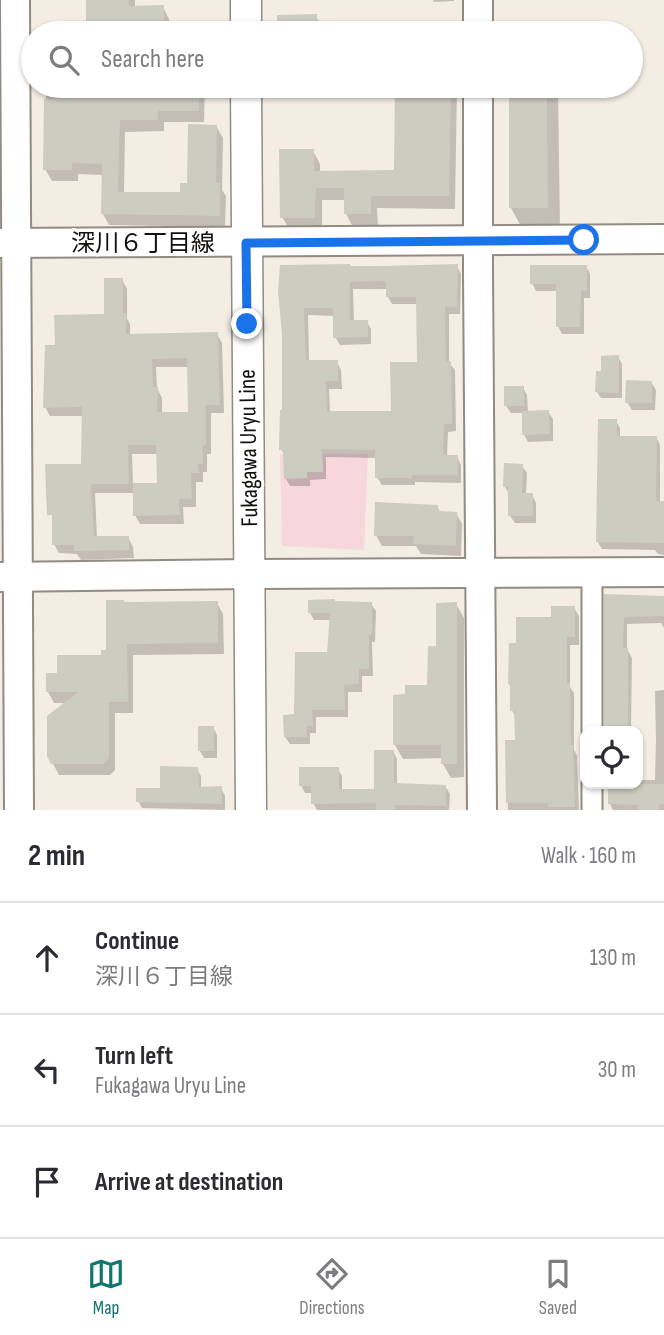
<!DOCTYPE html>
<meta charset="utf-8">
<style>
body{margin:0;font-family:"Sofia Sans Condensed","Noto Sans JP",sans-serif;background:#f2f2f3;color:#2b2b33}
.controls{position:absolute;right:21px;bottom:21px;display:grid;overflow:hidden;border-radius:14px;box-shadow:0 2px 5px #0004}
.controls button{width:63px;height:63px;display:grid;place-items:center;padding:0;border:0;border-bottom:2px solid #e1e1e2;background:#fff;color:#2b2b33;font:35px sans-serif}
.stop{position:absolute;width:21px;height:21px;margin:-16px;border:5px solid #1a73e8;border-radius:50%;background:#fff}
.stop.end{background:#1a73e8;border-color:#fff;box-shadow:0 2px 7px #0008}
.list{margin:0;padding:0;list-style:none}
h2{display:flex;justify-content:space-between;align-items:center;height:91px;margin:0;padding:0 28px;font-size:30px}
h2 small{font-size:23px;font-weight:400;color:#7c7c81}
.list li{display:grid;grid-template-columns:46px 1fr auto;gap:21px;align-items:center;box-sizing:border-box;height:112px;padding:0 28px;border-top:2px solid #e1e1e2}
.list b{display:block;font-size:26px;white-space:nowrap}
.list p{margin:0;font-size:23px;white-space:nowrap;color:#7c7c81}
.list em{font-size:23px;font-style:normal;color:#7c7c81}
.icon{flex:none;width:38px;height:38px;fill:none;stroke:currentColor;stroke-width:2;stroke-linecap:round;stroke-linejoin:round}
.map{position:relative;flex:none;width:664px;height:810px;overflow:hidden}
.search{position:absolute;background:#fff;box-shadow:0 2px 5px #0004;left:21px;right:21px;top:21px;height:77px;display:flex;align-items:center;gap:18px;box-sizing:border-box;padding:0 24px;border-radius:38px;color:#7c7c81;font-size:26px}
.sheet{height:427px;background:#fff}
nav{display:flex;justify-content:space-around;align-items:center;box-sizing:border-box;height:98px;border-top:2px solid #e1e1e2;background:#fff;font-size:19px;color:#7c7c81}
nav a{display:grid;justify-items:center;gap:4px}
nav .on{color:#0f766e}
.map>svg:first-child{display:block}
.green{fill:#f7d7dc}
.shadow{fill:#0003;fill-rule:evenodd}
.building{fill:#ccccc1;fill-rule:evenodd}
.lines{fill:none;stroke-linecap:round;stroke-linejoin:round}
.street-casing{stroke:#918b83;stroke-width:23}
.secondary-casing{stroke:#918b83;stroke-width:32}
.primary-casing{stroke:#918b83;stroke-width:33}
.street{stroke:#fff;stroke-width:19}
.secondary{stroke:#fff;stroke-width:28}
.primary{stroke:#fff;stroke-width:30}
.route{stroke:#1a73e8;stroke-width:9}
.labels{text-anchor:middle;stroke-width:6;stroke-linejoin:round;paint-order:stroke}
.street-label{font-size:24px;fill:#13110e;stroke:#fff}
</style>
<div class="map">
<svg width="664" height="810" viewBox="0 0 664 810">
<rect width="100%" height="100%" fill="#f4ede4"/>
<path class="green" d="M280 454H368L364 550 282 546Z"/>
<g class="shadow">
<path d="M88 0H135V7H163L169 19V28H219L222 33H45V30L88 29Z"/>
<path d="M433 0H454V1L434 2Z"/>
<path d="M279 16H316L320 24 321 33H279Z"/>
<path d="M46 86H205L204 122H164V131L125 132 124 193H181L189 184 216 126 223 138 222 190 226 196 225 227 109 225 103 214V175L78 174V181H52L45 169Z"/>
<path d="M397 86H457L455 209 377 208 378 226 353 227 346 214V200H322V230H290L282 217 313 151 320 164V173L396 172Z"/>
<path d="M511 86H558L560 229 523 230 511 208Z"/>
<path d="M457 266 461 274 460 314H449V363L455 370 456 431 448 432 447 457H457L461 465V483L415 482V485H382L377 477V458L326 457V479L310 480V486H290L286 479 285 456 281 449 284 412V334L280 292 350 268ZM353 289H388V297L392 304H418L419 363 393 413H330L329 389H342L341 370 337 362 309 361 308 315 335 316V337L340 345 371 344V329L367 322H354Z"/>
<path d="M586 266 590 274V298H584V334H562L558 326V291H536L532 283Z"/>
<path d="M122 280 127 289V319L130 324V336L217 334 222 343 224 413H211V454H207V472H203V482H196V507H183L184 524H140L135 515V493H95L97 538 128 537 133 547 134 558 81 560 77 554 59 553 54 544 83 466 84 416H50L45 407 57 347 106 316ZM156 367H189L190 414H162V398L157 388ZM132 454H158L159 484 133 485Z"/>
<path d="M618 357 622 364V398H601L597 392 603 373Z"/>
<path d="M651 382 656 390 655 410H632L627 402Z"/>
<path d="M523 388 527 395 528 412H548L553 419V441L528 442 524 434 523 413H511L506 406Z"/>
<path d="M616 421 620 428V438L656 437 660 445V503H664V555L658 554 655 550 602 549 597 541Z"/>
<path d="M522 466 527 473 526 495H532L536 503V523H515L510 516V495L505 487Z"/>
<path d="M437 507 441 513H456L462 524 461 556 421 554 416 546H382L376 535Z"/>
<path d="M606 595 664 597V628L661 623 627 624V649L632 658 631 731H606Z"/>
<path d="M217 603 223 614 224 654 133 655V713H115V770L110 775H59L49 756 67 703H54L48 692 59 674 102 657 108 652 124 604Z"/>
<path d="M336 603 371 604 376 611 375 642H372L373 676H362V692H348V717H316V733H310V744H290L285 737 328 654 331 620H314L310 613Z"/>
<path d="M456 604 464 618V777L451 778 443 764V758L403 759 395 745 407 696 429 687 438 648Z"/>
<path d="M574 608 579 616V645H570V687L574 693V750L577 755 579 810H508L506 742 516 741V718L512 710V688L509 684 518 645 553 619Z"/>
<path d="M664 690V810H613L610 804V784H638V780H655L656 739 655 691Z"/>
<path d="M213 727 217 735V758H204L200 751Z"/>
<path d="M393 751 397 759V785L445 786 450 794 449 810H317L313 803V793H305L301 785 338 769 342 776V791L376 790Z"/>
<path d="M196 768 201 776V789L221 788 225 796V810L142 808 138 801 162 790Z"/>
</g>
<g class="building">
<path d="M86 0H129V6L164 5V33H86Z"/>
<path d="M317 14V33H277V15Z"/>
<path d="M75 86H199V111H158V120H120L118 192H180V183H187L188 124 217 125 216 183H220V216L101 214 102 164 72 163V170H43L44 99 75 98Z"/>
<path d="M395 86H451L449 196H371V214H344V188H316L315 218H280L279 149H314V171L394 170Z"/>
<path d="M509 86H547L548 208H509Z"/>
<path d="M350 264V266H382L458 264 457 307H445L446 361H451L452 424H444L443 455H458L457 475H412V478H375V450L322 449 323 472H307V478L284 479 283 450H279L280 410H282V334L278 292 280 265ZM386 281V297H416L417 362H390L391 411H327L326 381H338V360H306L304 308H333V338L368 337V320H350V282Z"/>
<path d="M530 265H587V291H581L580 327H556V284H530Z"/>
<path d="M104 278H123V313H126V334L218 332 220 405H206V445H203V464H198L199 473H191L192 499H179L180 515 133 516V483H157L156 445H128L129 484H91L94 536H129V550L74 551V545H52V515H47L45 464H81L82 407 43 408 45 345H55L54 315 104 314ZM187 358 188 412H157L158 387H153L152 359Z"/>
<path d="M619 355V393L595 392 596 371H601V356Z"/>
<path d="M626 380 652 381V403H625Z"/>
<rect x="504" y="386" width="20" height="20"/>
<path d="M549 410 550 434 522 435V411Z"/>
<path d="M598 419H617V436H657L656 501H664V543L596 542Z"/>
<path d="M504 463 523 464 522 493H533V516H508V487H503Z"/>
<path d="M375 502 438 505V511L457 512 456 546 413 544 414 536H374Z"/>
<path d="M604 594 664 596V616L624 617 623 648H628V731H604Z"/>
<path d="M335 599V601L372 602V635H369V669H359V684L344 685 345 710H312L313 726H307V737H284L283 715 294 714 295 652H327L330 613H308V600Z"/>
<path d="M106 600H124V602L218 601V643L127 644 128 702H109V758L103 764H51L47 756V716L78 692H46V673H57V655H101V650H106Z"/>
<path d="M457 602V764H441V745H393V695L405 694V685H427L428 646H436V603Z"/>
<path d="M551 606H575V637H567V683H570L571 745H573L575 807H548V803H506L505 740H515L514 711H510V684H508L509 643H516V617H551Z"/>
<rect x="198" y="726" width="16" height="25"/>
<path d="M374 750H394V783L446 785V806L395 805V810H376V803L311 804V786H299V767H339V789H374Z"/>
<path d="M160 766 198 767 199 787 222 786V804L136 802V788H160Z"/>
<path d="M608 784H664V804H659V810H638V805L608 804Z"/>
</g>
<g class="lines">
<g class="street-casing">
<g id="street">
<path d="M592 731V572"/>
<path d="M592 810V784"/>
</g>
</g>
<g class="secondary-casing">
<g id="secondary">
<path d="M15 0 19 810"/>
<path d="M478 0V33"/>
<path d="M478 86V271L482 810"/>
<path d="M0 243 664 239"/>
<path d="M0 577 249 574 664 572"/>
</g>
</g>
<g class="primary-casing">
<g id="primary">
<path d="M246 33V0"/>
<path d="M246 86 251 810"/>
</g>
</g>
<use href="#street" class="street"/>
<use href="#secondary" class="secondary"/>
<use href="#primary" class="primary"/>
</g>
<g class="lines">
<path class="route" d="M247 324 246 243 584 240"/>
</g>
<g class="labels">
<g class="street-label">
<text x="143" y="251">深川６丁目線</text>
<text transform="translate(248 448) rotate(-91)" y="8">Fukagawa Uryu Line</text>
</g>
</g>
</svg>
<div class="controls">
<button><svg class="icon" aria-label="locate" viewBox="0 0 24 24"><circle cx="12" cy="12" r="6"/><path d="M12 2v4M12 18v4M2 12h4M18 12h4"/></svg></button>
</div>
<div class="stop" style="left:584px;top:240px"></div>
<div class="stop end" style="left:247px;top:324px"></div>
<div class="search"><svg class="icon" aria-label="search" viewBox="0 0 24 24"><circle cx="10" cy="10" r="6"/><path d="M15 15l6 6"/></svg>Search here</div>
</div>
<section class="sheet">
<h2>2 min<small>Walk · 160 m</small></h2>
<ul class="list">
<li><svg class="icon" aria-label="ahead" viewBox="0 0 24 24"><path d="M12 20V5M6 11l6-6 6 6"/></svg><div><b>Continue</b><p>深川６丁目線</p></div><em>130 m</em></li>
<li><svg class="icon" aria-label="left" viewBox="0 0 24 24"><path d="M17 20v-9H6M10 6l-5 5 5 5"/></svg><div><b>Turn left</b><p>Fukagawa Uryu Line</p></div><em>30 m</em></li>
<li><svg class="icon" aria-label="arrive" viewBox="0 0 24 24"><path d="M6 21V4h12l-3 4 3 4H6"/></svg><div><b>Arrive at destination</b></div></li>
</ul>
</section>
<nav>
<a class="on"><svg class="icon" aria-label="map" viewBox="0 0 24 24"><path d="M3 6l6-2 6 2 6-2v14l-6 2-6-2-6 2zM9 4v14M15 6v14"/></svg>Map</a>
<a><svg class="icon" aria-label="directions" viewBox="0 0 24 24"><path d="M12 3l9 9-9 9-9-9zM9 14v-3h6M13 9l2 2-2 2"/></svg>Directions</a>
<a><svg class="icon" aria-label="saved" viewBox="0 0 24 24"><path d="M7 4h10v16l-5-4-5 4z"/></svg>Saved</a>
</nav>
